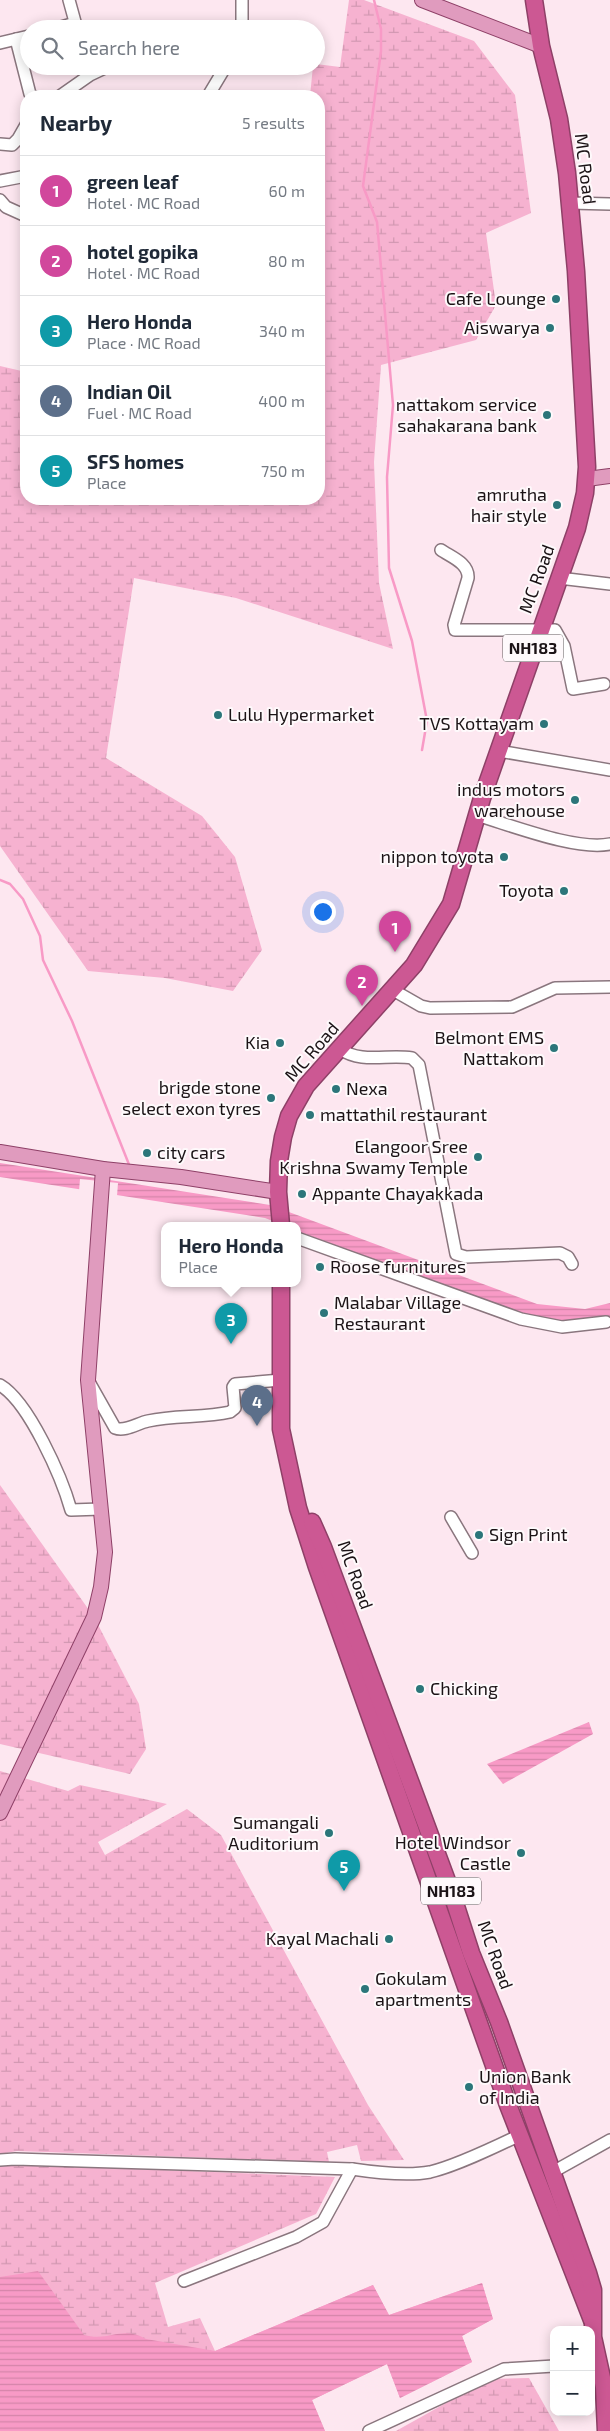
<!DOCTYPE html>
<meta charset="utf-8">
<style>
body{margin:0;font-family:"Exo 2",sans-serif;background:#f2f2f3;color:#1f2937}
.controls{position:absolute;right:15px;bottom:15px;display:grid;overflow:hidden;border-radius:10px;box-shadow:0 2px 12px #0003}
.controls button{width:45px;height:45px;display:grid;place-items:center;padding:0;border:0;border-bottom:1px solid #e0e1e3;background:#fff;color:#1f2937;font:25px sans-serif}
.you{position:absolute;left:322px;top:911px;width:18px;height:18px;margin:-12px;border:4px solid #fff;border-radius:50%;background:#1a73e8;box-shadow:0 0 0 8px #1a73e833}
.badge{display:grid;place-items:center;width:32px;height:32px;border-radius:50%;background:#2c767a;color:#fff;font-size:16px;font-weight:700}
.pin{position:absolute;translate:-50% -41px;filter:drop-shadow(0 1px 2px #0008)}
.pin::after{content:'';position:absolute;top:26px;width:18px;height:15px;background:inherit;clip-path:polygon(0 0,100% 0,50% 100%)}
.popup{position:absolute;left:161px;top:1222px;width:140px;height:65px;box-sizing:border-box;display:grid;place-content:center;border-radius:10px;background:#fff;filter:drop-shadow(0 1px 4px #0005);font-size:16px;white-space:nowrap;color:#747a83}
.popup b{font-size:19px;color:#1f2937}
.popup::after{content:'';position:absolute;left:50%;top:100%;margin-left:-10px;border:10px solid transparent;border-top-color:#fff}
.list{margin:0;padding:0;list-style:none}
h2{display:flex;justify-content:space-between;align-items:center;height:65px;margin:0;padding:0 20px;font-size:21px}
h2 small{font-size:16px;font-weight:400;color:#747a83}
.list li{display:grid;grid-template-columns:32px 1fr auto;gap:15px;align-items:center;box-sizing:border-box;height:70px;padding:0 20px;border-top:1px solid #e0e1e3}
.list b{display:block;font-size:19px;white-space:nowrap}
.list p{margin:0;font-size:16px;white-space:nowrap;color:#747a83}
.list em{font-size:16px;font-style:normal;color:#747a83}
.icon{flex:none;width:28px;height:28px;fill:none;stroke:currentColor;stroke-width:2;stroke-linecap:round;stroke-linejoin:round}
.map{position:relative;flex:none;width:610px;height:2431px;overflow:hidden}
.search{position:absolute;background:#fff;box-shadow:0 2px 12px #0003;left:20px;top:20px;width:305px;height:55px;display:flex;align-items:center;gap:12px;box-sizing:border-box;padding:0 18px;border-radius:28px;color:#747a83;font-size:19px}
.panel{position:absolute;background:#fff;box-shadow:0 2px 12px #0003;left:20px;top:90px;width:305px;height:415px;border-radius:20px}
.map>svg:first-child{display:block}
.wetland{fill:url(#wetland-marsh)}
.water{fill:url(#water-rules)}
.pier{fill:#fde7f0}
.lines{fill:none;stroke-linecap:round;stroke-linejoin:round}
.stream{stroke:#f89ac6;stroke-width:2.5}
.minor-casing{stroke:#8a767e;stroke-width:14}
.major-casing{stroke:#8e4067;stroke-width:16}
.highway-casing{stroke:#8e4067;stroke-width:19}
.minor{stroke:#fff;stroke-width:11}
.major{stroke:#e09bbe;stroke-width:14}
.highway{stroke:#cc5893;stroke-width:16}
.poi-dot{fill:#2c767a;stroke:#fef9fb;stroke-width:2}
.labels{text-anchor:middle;stroke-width:4;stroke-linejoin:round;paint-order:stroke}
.shield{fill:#fef9fb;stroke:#5f585b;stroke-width:1}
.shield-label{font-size:16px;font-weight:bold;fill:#1b1316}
.street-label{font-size:18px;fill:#1b1316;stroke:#fef9fb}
.poi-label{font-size:18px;fill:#1b1316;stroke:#fef9fb;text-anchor:end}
</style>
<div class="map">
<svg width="610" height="2431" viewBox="0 0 610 2431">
<defs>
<pattern id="wetland-marsh" width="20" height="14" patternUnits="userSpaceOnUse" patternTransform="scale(1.25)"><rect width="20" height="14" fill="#f6b2d0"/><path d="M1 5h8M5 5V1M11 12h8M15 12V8" fill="none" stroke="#d298b2"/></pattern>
<pattern id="water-rules" width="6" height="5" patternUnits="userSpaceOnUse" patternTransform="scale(1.25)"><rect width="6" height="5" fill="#f89ac6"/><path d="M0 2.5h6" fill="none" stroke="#d484a9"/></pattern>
</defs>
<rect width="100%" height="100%" fill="#fde7f0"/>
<g class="wetland">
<path d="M349 0H364L474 41 515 95 531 213 486 233 496 305 476 340 381 365 374 462 379 583 393 649 236 598 134 578 106 758 202 816 235 857 262 950 233 991 165 978 88 971 0 846V366L26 372V499H319V96H310L313 66H316V64L340 67Z"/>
<path d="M0 1485 94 1617 139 1704 146 1749 130 1774 0 1744Z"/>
<path d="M0 1771 68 1791 80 1785 167 1804 98 1842 105 1855 187 1809 221 1835 368 2105 404 2160 361 2161 357 2145 327 2152 329 2162 17 2151 0 2154Z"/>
<path d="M15 2164 335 2177 316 2214 155 2283 168 2327 200 2318 215 2351 373 2285 389 2315 482 2283 493 2319 462 2336 472 2362 400 2398 387 2364 312 2400 325 2431H0V2166Z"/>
<path d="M529 2378 559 2431H396L489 2379Z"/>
</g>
<g class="water">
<path d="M0 1163 270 1205 537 1304 585 1309 610 1303V1323L577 1328 498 1309 297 1231V1225H283L265 1218 0 1177Z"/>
<path d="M589 1722 593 1734 503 1784 487 1764Z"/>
<path d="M38 2271 84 2335C109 2342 122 2325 146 2339L215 2351 373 2285 389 2315 482 2283 493 2319 462 2336 472 2362 400 2398 387 2364 312 2400 325 2431H0V2277Z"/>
</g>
<path class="pier" d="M80 1179 118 1183 117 1196 79 1191Z"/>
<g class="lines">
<g class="stream">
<path d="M374 0 381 29V51L363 186 377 222 393 405 387 477 389 568 412 641 427 721 422 750"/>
<path d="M0 880 10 884 23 899 40 936 43 960 72 1021 130 1167"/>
</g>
<g class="minor-casing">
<g id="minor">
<path d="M69 0 77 29"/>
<path d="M242 0V29"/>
<path d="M54 29 75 23"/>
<path d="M16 39 30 94 33 96"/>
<path d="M0 43 29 36"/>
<path d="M60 96 90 75 109 66"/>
<path d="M208 96 226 66"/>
<path d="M0 144 12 145 18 139 26 125"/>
<path d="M0 181 26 176"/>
<path d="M0 200 6 207 26 216"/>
<path d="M570 203 610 204"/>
<path d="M441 550C451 557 469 563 468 578L454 625 455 630H555L564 646 573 689 604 684"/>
<path d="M559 578 610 584"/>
<path d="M499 751 610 770"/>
<path d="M476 815C511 825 576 851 610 844"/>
<path d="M393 990 421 1006 430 1008 512 1007 555 988 610 987"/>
<path d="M340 1049C362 1064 387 1054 412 1058L419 1065 456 1254 466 1257 560 1253 568 1257 572 1264"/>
<path d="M297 1238 521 1319 562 1327 606 1322"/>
<path d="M89 1382 115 1428C125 1432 138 1423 148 1421 175 1415 204 1418 230 1412L235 1408 233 1387 235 1384 281 1380"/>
<path d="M0 1385C29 1402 62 1478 71 1510L101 1509"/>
<path d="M451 1517 472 1553"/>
<path d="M0 2160 15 2159 352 2169C372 2172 409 2176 430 2172 456 2166 495 2147 520 2135"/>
<path d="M551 2173 610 2140"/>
<path d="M184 2281 296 2237 323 2222 352 2169"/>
<path d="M369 2431 504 2369 554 2366"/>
</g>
</g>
<g class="major-casing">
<g id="major">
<path d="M422 0 541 46"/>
<path d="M587 479 610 476"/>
<path d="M0 1152 103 1169 181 1177 278 1192"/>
<path d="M0 1813 94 1617 101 1587 105 1552 88 1380 103 1169"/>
</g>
</g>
<g class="highway-casing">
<g id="highway">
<path d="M281 1225 278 1192 279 1161 283 1137 289 1116 306 1086 414 965 451 904 482 798 577 528 585 493 587 467 576 271 567 173 559 119 541 46 534 0"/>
<path d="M281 1283V1429L298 1508 317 1567 508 2105 592 2320"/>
<path d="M312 1522 323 1547 453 1897 471 1953 499 2022 588 2273 593 2290V2337L604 2387 606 2431"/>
</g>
</g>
<use href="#minor" class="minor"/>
<use href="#major" class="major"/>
<use href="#highway" class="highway"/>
</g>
<g class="poi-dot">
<circle cx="556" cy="299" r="5"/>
<circle cx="550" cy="328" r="5"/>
<circle cx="547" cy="415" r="5"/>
<circle cx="557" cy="505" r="5"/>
<circle cx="218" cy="715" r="5"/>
<circle cx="544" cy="724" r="5"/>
<circle cx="575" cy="800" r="5"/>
<circle cx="504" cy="857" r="5"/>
<circle cx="564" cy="891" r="5"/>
<circle cx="280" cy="1043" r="5"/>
<circle cx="554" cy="1048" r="5"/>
<circle cx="336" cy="1089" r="5"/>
<circle cx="271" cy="1098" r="5"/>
<circle cx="310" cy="1115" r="5"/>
<circle cx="147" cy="1153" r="5"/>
<circle cx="478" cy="1157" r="5"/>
<circle cx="302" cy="1194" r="5"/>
<circle cx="320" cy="1267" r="5"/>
<circle cx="324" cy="1313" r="5"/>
<circle cx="479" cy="1535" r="5"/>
<circle cx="420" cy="1689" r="5"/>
<circle cx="329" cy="1833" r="5"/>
<circle cx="521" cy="1853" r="5"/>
<circle cx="389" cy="1939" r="5"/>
<circle cx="365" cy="1989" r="5"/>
<circle cx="469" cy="2087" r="5"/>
</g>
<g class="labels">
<g class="shield">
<rect x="503" y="634.5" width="60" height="27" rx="4"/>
<rect x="421" y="1877.5" width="60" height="27" rx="4"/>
</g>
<g class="shield-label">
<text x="533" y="654">NH183</text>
<text x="451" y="1897">NH183</text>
</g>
<g class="street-label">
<text transform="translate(585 169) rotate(83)" y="6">MC Road</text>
<text transform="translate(537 579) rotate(-70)" y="6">MC Road</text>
<text transform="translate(312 1052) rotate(-49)" y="6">MC Road</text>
<text transform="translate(355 1575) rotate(70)" y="6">MC Road</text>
<text transform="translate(495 1955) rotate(70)" y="6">MC Road</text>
</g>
<g class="poi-label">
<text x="546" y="305">Cafe Lounge</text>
<text x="540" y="334">Aiswarya</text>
<text x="537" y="411">nattakom service<tspan x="537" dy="21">sahakarana bank</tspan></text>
<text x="547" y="501">amrutha<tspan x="547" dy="21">hair style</tspan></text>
<text x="228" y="721" text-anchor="start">Lulu Hypermarket</text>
<text x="534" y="730">TVS Kottayam</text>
<text x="565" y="796">indus motors<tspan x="565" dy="21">warehouse</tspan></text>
<text x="494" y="863">nippon toyota</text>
<text x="554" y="897">Toyota</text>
<text x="544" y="1044">Belmont EMS<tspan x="544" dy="21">Nattakom</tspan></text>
<text x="270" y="1049">Kia</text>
<text x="261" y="1094">brigde stone<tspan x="261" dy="21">select exon tyres</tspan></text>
<text x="346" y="1095" text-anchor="start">Nexa</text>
<text x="320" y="1121" text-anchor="start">mattathil restaurant</text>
<text x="468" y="1153">Elangoor Sree<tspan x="468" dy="21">Krishna Swamy Temple</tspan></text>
<text x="157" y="1159" text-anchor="start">city cars</text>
<text x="312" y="1200" text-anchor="start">Appante Chayakkada</text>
<text x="330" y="1273" text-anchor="start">Roose furnitures</text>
<text x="334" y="1309" text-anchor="start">Malabar Village<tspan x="334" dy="21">Restaurant</tspan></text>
<text x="489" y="1541" text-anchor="start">Sign Print</text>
<text x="430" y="1695" text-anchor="start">Chicking</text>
<text x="319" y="1829">Sumangali<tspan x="319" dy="21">Auditorium</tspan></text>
<text x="511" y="1849">Hotel Windsor<tspan x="511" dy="21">Castle</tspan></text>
<text x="379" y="1945">Kayal Machali</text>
<text x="375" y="1985" text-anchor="start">Gokulam<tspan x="375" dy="21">apartments</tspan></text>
<text x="479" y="2083" text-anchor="start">Union Bank<tspan x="479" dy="21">of India</tspan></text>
</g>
</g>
</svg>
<div class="controls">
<button>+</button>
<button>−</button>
</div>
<div class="you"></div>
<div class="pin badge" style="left:395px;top:952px;background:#d1479c">1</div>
<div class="pin badge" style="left:362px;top:1006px;background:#d1479c">2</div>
<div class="pin badge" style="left:231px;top:1344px;background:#0f9aa8">3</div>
<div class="popup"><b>Hero Honda</b>Place</div>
<div class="pin badge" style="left:257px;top:1426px;background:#5c6f8a">4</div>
<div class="pin badge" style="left:344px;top:1891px;background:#0f9aa8">5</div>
<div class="search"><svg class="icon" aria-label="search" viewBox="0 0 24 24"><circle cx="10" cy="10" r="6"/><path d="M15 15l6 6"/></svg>Search here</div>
<section class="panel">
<h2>Nearby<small>5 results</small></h2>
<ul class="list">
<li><span class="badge" style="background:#d1479c">1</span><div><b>green leaf</b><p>Hotel · MC Road</p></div><em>60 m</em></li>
<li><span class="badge" style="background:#d1479c">2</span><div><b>hotel gopika</b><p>Hotel · MC Road</p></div><em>80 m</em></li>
<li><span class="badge" style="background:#0f9aa8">3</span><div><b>Hero Honda</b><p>Place · MC Road</p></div><em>340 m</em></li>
<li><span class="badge" style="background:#5c6f8a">4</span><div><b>Indian Oil</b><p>Fuel · MC Road</p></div><em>400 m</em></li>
<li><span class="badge" style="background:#0f9aa8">5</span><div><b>SFS homes</b><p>Place</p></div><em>750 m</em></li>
</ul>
</section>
</div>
